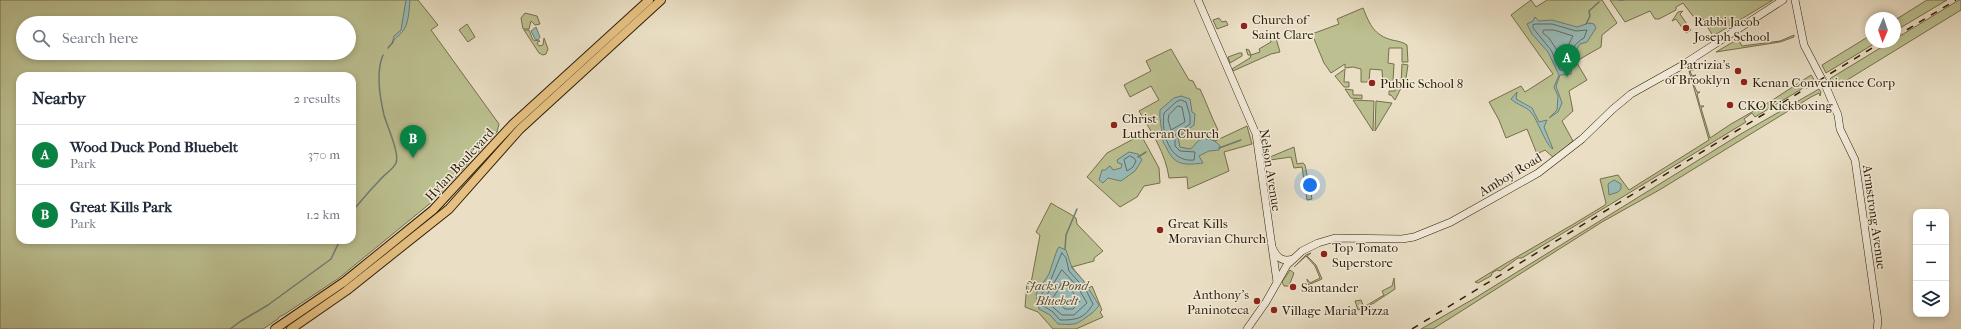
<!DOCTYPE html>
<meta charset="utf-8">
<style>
body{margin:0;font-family:"IM FELL French Canon",serif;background:#f6f6f7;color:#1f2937}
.controls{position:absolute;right:12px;bottom:12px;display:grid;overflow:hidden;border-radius:8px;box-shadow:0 2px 6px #0003}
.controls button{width:36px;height:36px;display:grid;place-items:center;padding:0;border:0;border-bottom:1px solid #e0e1e3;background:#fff;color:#1f2937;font:20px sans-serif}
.compass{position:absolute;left:1865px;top:12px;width:36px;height:36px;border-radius:50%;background:#fff;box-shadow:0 2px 6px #0003;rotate:182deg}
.you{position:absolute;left:1310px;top:185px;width:14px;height:14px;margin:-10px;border:3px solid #fff;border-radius:50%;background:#1a73e8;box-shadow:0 0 0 6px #1a73e833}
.badge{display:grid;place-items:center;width:26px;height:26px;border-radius:50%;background:#0b8043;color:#fff;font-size:13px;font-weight:700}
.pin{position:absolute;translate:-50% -33px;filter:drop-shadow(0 1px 2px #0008)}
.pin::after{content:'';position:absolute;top:21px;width:14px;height:12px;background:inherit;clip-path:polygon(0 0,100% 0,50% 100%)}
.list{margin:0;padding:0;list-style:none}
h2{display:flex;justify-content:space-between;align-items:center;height:52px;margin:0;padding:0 16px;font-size:17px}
h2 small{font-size:13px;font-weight:400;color:#747a83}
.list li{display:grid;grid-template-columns:26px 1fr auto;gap:12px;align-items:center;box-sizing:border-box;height:60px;padding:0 16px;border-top:1px solid #e0e1e3}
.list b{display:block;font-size:15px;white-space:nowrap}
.list p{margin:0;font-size:13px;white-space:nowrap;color:#747a83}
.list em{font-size:13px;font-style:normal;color:#747a83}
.icon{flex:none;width:22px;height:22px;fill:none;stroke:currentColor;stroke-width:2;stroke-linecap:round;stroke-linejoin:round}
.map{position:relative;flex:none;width:1961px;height:329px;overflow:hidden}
.search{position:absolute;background:#fff;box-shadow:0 2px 6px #0003;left:16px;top:16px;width:340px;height:44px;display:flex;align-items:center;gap:10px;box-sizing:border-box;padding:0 14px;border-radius:22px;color:#747a83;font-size:15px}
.panel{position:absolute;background:#fff;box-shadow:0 2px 6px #0003;left:16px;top:72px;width:340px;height:172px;border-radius:12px}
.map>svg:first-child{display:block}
.green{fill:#bcc091;stroke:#766e4b;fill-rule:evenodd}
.water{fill:#98bcba;stroke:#6e7c72}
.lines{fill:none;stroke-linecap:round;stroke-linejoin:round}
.shore{stroke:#646c60;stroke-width:1}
.stream{stroke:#6e7c72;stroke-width:1.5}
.secondary-casing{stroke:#2f1d05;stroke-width:8}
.primary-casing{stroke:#2f1d05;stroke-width:10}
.secondary{stroke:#f1ead9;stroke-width:7}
.primary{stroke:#e5c082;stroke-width:8}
.rail{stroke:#2f1d05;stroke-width:1.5;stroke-dasharray:7 7;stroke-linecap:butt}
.poi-dot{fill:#8f2418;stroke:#f1ead9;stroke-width:1.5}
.labels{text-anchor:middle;stroke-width:3;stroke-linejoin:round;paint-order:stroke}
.poi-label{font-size:13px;fill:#2f1d05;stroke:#f1ead9;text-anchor:start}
.street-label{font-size:13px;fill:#2f1d05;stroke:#f1ead9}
.park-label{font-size:13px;font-style:italic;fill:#594e2f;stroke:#f1ead9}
</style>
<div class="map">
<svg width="1961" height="329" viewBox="0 0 1961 329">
<rect width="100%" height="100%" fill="#eadfc5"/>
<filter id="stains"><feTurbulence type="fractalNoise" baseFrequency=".005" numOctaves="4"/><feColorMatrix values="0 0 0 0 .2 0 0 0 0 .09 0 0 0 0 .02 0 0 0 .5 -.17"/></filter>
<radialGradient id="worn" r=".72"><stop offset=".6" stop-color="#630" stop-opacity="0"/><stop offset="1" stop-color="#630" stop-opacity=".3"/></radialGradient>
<g class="green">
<path d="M0 0H418L438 25 431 30 499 124 497 132 433 201 339 278 285 314 279 317 278 319 263 329H0ZM23 23H349V53H23ZM20 76H352V240H20Z"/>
<path d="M1531 0 1536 7 1547 0H1602L1617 23 1602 35 1601 47 1580 59 1577 63 1587 80 1569 91 1573 111 1562 121 1573 141 1554 158 1545 150 1537 154 1527 129 1506 138 1499 120 1489 102 1521 86 1525 92 1553 74 1511 15Z"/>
<path d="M1610 0H1773L1713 36 1701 16 1696 20 1683 3 1676 7V10L1659 19H1655L1650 11 1625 22Z"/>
<path d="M1927 0H1947L1895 31V20Z"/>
<path d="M1959 0H1961V10L1834 88 1830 79 1831 78 1890 42H1895V39Z"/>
<path d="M1363 8C1370 25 1374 35 1392 40 1397 41 1403 42 1407 45L1408 62H1402V48H1389L1388 63 1394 64 1393 81H1390L1389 83H1383L1382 70 1370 69 1369 82H1361V69L1353 67 1345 68V64L1331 73 1324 63 1312 34 1339 24 1337 19Z"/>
<path d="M1683 11 1680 14 1691 30 1686 33 1676 19 1672 21 1678 12Z"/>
<path d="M525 13 537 16 540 24 535 25 531 21 529 29H523L521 18Z"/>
<path d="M1219 18 1222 22 1226 21 1228 25 1217 29 1213 20Z"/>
<path d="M467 24 475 37 468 42 459 30Z"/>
<path d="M524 30H529L533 40 540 41 537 43 539 46 543 45 544 38 548 49 546 54 543 55 539 53Z"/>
<path d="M1275 35 1280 52 1271 54 1233 71 1232 69 1250 58 1251 55H1248L1246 49 1249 50 1251 55 1260 52 1259 49 1271 42 1269 37Z"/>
<path d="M1794 35V37L1780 42 1716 52 1738 39 1742 46 1780 41Z"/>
<path d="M1871 35V42H1877L1826 73 1822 65Z"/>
<path d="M1171 49 1189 80 1193 81 1197 89H1200C1207 104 1211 116 1218 130L1211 134 1215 141 1247 126 1252 144 1224 152 1229 171 1188 189 1187 177 1169 178C1166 154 1151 131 1139 111L1159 100 1151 86 1130 97 1124 85 1151 71 1146 61Z"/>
<path d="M1239 53H1242V56L1230 63 1228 57Z"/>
<path d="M1402 64 1408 65 1406 78 1395 100 1391 95H1389V91H1395V84H1401Z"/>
<path d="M1698 68 1690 71 1692 76 1696 75 1692 77 1694 84H1698L1694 85 1697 92H1700L1697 94 1700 106H1704L1701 108 1710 138 1731 124 1771 101 1811 75 1815 81 1755 117 1752 113 1744 119 1746 122 1522 258H1518L1500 271 1497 270 1492 273 1491 276 1478 283 1475 282C1518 255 1562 232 1605 205L1606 203 1600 179 1618 175 1629 190 1709 140 1689 71Z"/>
<path d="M1345 69 1344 82H1349V87H1344L1335 76Z"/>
<path d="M1345 89 1353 90V95H1362V99L1351 98Z"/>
<path d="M1819 89 1821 92 1820 96 1819 93 1811 97 1661 189 1602 222 1433 329H1421L1475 298 1739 135Z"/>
<path d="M1353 100 1374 101 1373 131Z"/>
<path d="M1376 101 1392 103 1375 131Z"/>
<path d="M1141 135 1159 168 1160 183 1144 186 1137 197 1120 207 1087 177 1107 153Z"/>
<path d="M1294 147 1297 164 1303 163 1305 165 1312 199 1307 200 1302 167 1294 168 1291 157 1270 160V157Z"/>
<path d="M1051 203C1060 209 1068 212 1076 218L1077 224 1103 251 1094 258V261L1072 267 1089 288 1092 286 1102 310 1100 312 1103 317 1076 329H1053L1038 312 1025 307 1027 283H1031L1040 235 1036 232Z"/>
<path d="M1311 253 1307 256 1316 265 1322 279 1308 285 1307 279 1310 283 1320 278 1315 266 1306 256 1294 267 1306 255Z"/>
<path d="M1290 270 1294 273 1289 286H1284L1282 282Z"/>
<path d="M1394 278 1395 289 1374 303 1358 310 1355 301 1361 300 1364 307 1384 295 1382 291 1392 286Z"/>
</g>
<g class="water">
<path d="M406 0H410C409 9 409 25 402 32 398 37 395 37 392 44L394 36 401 30Z"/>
<path d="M1535 17 1539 21 1552 20 1577 27 1589 23 1594 24 1596 28 1587 42 1580 44C1577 49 1572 56 1570 63L1572 68 1571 74 1560 75 1556 86 1562 103 1558 112 1549 118 1557 110 1558 96 1554 87 1559 75 1548 52 1532 34 1527 24 1533 21Z"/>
<path d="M536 27 540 37 538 40 535 39 531 31Z"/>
<path d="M1517 92 1516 99 1532 108 1539 122 1547 120 1544 127 1553 149C1547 147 1538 122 1533 115 1528 106 1518 106 1511 99Z"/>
<path d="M1181 96 1190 99 1192 112 1195 114 1194 125 1178 137 1180 147 1190 149C1194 147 1194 145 1197 142 1203 136 1215 139 1220 146L1219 150 1209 151 1199 156 1203 163C1187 165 1176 166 1168 151 1164 142 1163 145 1162 135 1162 126 1159 119 1160 110L1174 98Z"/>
<path d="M1129 152 1138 154 1142 160 1135 171 1121 181 1108 178 1103 183 1099 180 1102 170H1105L1110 166 1113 170 1121 168 1122 164 1118 163 1117 160Z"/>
<path d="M1614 180 1621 184V189L1618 192 1609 195 1608 184Z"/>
<path d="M1059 247 1066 250 1072 268 1083 280 1099 305C1098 308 1094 311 1091 314 1075 325 1077 325 1058 324L1050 315 1039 309 1036 294 1049 274 1057 250Z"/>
</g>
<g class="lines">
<g class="shore">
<path d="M1536 24H1552L1576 31 1587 30 1584 38C1576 42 1569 52 1567 61 1566 64 1567 67 1567 70H1560L1551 50 1533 28V25Z"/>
<path d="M1544 30H1554L1573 36 1563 55H1560L1549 38 1543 33Z"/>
<path d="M1181 100 1186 102 1190 116V124L1175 135V146L1180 151 1195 152 1194 160C1169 163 1161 132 1164 113L1176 102Z"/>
<path d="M1178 106 1182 107 1185 122 1171 130 1168 120 1169 115Z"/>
<path d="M1130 156 1134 158 1136 161 1133 167 1127 171 1124 160Z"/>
<path d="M1062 253 1066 258 1069 271 1086 290 1093 304C1084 319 1076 320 1060 320L1053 312 1042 305 1041 295 1049 284Z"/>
<path d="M1062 270 1077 286 1087 303 1074 315H1062L1047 302 1046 297Z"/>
<path d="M1064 282 1080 301 1073 309H1065L1053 298 1062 283Z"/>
</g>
<g class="stream">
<path d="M1619 0H1624"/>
<path d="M1586 24 1590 16 1589 11 1599 2"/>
<path d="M388 48 393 42"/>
<path d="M1219 148 1241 140"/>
<path d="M1138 157 1146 152"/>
<path d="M352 214 354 209C363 199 370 190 379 181 384 174 392 171 396 163 400 154 387 126 384 115 380 98 376 71 383 55"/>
<path d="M1065 249 1066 235 1077 209"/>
<path d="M230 329 241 321 268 305 331 259 340 240"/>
</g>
<g class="secondary-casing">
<g id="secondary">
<path d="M1198 0 1256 134 1277 282"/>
<path d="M1795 0 1804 45 1826 87 1838 115 1840 129 1855 160 1878 321 1877 329"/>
<path d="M1273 249C1277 258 1283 262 1293 259"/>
<path d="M1247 329 1266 302 1287 265 1302 251 1318 243 1335 238 1402 239 1414 237 1451 222 1538 173 1582 139 1613 109 1631 94 1681 66 1783 0"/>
</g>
</g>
<g class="primary-casing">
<g id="primary">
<path d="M275 329 344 282 433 210 513 124 649 0"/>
<path d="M291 329 346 291 449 209 520 129 661 0"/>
</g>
</g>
<use href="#secondary" class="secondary"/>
<use href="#primary" class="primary"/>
<g class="rail">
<path d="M1895 37 1956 0"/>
<path d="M1412 329 1882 42"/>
</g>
</g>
<g class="poi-dot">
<circle cx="1244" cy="26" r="4"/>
<circle cx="1686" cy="28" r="4"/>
<circle cx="1738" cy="71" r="4"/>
<circle cx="1744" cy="82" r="4"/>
<circle cx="1372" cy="83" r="4"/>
<circle cx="1730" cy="105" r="4"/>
<circle cx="1114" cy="125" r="4"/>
<circle cx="1160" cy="230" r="4"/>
<circle cx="1324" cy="254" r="4"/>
<circle cx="1293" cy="287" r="4"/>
<circle cx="1257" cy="301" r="4"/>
<circle cx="1274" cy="310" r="4"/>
</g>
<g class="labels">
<g class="poi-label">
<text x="1252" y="24">Church of<tspan x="1252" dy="15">Saint Clare</tspan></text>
<text x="1694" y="26">Rabbi Jacob<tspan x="1694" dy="15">Joseph School</tspan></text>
<text x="1730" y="69" text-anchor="end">Patrizia’s<tspan x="1730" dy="15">of Brooklyn</tspan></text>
<text x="1752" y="87">Kenan Convenience Corp</text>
<text x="1380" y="88">Public School 8</text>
<text x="1738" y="110">CKO Kickboxing</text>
<text x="1122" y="123">Christ<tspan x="1122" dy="15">Lutheran Church</tspan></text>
<text x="1168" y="228">Great Kills<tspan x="1168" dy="15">Moravian Church</tspan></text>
<text x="1332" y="252">Top Tomato<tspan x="1332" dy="15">Superstore</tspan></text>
<text x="1301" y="292">Santander</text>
<text x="1249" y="299" text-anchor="end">Anthony's<tspan x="1249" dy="15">Paninoteca</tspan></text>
<text x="1282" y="315">Village Maria Pizza</text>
</g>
<g class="street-label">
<text transform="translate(459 164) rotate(-47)" y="5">Hylan Boulevard</text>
<text transform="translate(1271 170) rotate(81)" y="5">Nelson Avenue</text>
<text transform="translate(1510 174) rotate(-31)" y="5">Amboy Road</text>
<text transform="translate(1875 217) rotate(82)" y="5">Armstrong Avenue</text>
</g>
<g class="park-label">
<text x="1057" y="290">Jacks Pond<tspan x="1057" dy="15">Bluebelt</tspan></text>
</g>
</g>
<rect width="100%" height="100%" filter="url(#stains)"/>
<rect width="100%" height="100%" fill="url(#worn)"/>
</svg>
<div class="controls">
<button>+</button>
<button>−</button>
<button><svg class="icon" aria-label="layers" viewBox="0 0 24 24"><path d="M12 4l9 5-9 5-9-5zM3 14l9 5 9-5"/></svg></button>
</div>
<svg class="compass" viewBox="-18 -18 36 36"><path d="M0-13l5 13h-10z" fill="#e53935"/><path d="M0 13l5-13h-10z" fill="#747a83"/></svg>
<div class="you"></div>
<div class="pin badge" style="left:1567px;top:77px">A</div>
<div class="pin badge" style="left:413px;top:158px">B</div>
<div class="search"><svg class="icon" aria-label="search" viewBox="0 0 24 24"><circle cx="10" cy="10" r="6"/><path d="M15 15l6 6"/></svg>Search here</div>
<section class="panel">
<h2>Nearby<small>2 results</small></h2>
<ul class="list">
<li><span class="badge">A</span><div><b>Wood Duck Pond Bluebelt</b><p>Park</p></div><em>370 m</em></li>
<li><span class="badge">B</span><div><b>Great Kills Park</b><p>Park</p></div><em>1.2 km</em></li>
</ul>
</section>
</div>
